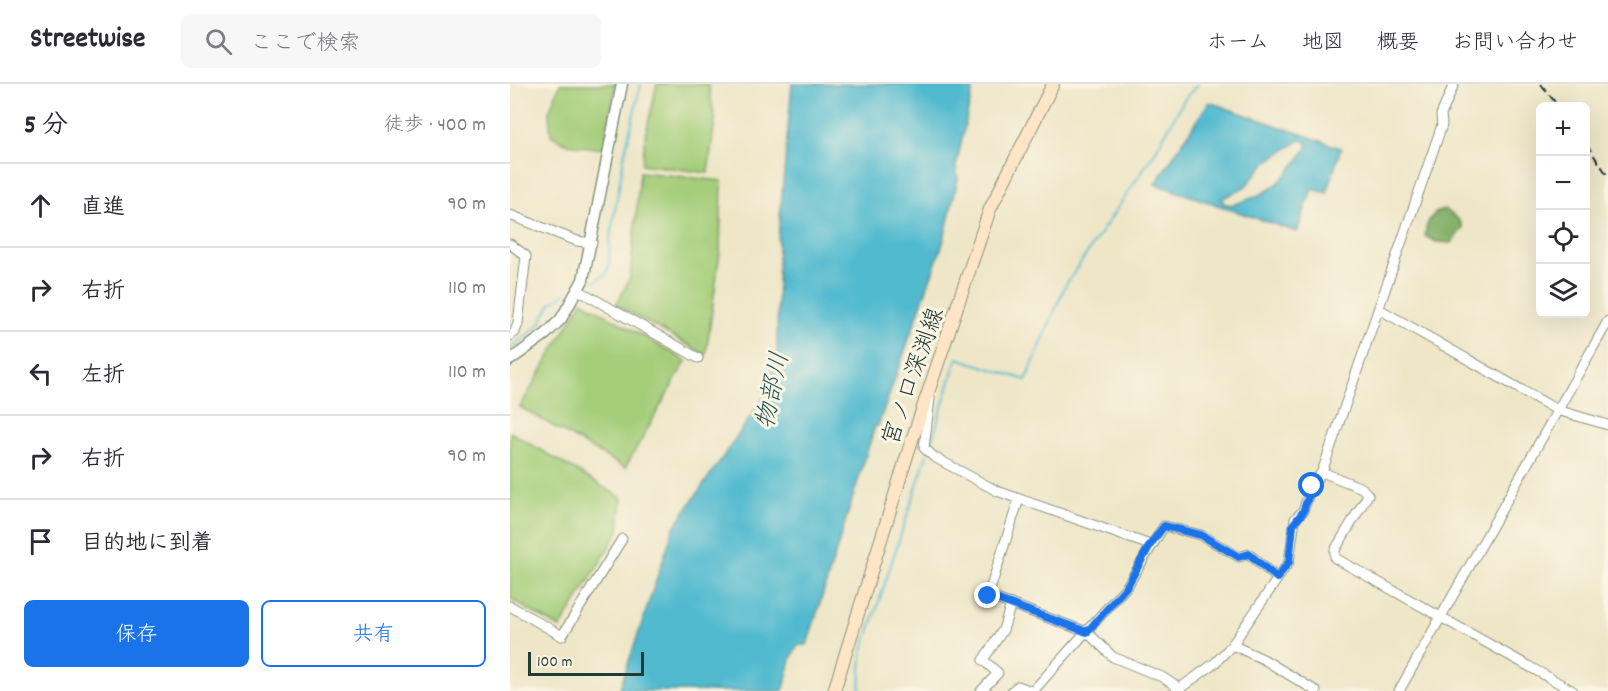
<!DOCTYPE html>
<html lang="ja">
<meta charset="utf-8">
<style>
body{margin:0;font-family:Dekko,"Klee One",sans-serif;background:#f7f7f7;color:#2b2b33}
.controls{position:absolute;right:18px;top:18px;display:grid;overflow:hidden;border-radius:9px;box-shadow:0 6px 24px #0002}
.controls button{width:54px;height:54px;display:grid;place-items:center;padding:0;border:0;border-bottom:2px solid #e1e1e2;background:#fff;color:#2b2b33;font:30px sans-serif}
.scale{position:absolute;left:18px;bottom:15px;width:116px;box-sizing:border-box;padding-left:6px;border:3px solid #1f3d34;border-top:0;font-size:16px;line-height:21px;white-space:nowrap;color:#1f3d34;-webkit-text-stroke:4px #fcf5e5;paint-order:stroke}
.stop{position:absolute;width:18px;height:18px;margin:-14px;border:4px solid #1a73e8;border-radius:50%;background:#fff}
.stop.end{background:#1a73e8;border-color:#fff;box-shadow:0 2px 6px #0008}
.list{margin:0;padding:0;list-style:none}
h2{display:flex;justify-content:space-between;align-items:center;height:78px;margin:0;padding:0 24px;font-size:26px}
h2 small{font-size:20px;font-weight:400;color:#7c7c81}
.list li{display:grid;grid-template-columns:39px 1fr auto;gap:18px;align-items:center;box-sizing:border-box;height:84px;padding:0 24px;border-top:2px solid #e1e1e2}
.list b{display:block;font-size:22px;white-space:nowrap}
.list em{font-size:20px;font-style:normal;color:#7c7c81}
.actions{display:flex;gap:12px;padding:18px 24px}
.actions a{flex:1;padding:14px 0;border:2px solid #1a73e8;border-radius:9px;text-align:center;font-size:21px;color:#1a73e8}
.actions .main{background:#1a73e8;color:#fff}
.icon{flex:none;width:33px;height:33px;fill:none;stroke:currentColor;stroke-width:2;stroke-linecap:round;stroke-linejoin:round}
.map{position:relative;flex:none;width:1098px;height:607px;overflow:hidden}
header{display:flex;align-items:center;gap:36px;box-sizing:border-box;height:84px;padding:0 30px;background:#fff;border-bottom:2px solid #e1e1e2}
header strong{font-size:28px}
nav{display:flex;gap:33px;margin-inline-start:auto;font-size:21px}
.search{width:420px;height:54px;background:#f7f7f7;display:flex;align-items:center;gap:15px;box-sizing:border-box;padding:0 21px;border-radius:9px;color:#7c7c81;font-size:22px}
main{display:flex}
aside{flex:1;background:#fff}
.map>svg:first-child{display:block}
.green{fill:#a5ce7a;stroke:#628657;stroke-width:1.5}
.forest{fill:#84b16a;stroke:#52774f;stroke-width:1.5}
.water{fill:#51bacf;stroke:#387c82;stroke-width:1.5;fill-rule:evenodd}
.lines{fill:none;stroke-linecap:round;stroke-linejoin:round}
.stream{stroke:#51bacf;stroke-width:2}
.minor-casing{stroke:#86927e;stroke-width:11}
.tertiary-casing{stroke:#86927e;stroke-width:13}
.secondary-casing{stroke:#86927e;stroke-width:14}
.minor{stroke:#fff;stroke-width:9}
.tertiary{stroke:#fff;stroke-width:10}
.secondary{stroke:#fde5c5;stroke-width:12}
.rail{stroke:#1f3d34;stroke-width:2;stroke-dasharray:9 4.5;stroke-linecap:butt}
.route{stroke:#1a73e8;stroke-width:8}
.labels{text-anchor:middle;stroke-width:6;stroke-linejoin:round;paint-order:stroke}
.street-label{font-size:24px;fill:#1f3d34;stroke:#fcf5e5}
.water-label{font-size:26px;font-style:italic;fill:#2c5c5b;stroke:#fcf5e5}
</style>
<header>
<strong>Streetwise</strong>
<div class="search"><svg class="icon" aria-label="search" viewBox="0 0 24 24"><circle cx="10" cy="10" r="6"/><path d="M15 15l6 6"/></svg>ここで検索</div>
<nav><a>ホーム</a><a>地図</a><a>概要</a><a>お問い合わせ</a></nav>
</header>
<main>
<aside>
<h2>5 分<small>徒歩 · 400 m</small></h2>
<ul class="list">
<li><svg class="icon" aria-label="ahead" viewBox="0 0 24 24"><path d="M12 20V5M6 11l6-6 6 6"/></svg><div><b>直進</b></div><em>90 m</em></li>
<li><svg class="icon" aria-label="right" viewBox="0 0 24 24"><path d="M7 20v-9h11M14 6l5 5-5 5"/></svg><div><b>右折</b></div><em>110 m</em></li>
<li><svg class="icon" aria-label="left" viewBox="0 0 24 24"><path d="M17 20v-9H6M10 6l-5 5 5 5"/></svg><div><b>左折</b></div><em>110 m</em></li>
<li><svg class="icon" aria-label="right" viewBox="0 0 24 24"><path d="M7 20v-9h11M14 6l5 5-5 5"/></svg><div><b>右折</b></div><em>90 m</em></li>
<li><svg class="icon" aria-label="arrive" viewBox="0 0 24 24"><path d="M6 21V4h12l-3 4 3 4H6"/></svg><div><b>目的地に到着</b></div></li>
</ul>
<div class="actions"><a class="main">保存</a><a>共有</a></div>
</aside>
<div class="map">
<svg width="1098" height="607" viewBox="0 0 1098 607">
<rect width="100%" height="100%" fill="#fcf5e5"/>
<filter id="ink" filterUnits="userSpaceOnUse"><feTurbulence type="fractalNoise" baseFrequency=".0167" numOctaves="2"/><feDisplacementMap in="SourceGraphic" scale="12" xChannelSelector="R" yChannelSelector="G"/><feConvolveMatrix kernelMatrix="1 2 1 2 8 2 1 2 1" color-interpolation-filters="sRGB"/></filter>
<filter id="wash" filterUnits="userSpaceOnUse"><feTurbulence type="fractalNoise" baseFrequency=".008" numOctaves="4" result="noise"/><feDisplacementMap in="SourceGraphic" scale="24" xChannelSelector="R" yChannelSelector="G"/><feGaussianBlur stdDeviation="1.35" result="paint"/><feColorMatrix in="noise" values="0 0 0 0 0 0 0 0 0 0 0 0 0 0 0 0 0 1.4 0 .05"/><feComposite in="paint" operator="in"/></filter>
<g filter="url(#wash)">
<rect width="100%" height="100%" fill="#eee6c7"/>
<g class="green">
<path d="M50 0H106L93 65 57 60 41 51 39 28Z"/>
<path d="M147 0H198L205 35 198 89 132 80 136 49Z"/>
<path d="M130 88 212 97 210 168 196 271 106 221 120 194Z"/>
<path d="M72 217 176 277 115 384 10 323Z"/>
<path d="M0 348 112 414 109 447 50 544 0 515Z"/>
</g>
<path class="forest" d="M935 125 949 136 953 144 941 159 926 158 915 152C916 139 921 128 935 125Z"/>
<g class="water">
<path d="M282 0H464L446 82 448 95 433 159 368 342H365L297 561H289C278 573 279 592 273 607H109L164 443 255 312 267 269 268 154Z"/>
<path d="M699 18 831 64 817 109 802 105 787 148 645 100ZM790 56 797 58V64C774 94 769 106 731 118 725 120 720 122 713 119V114L735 103 756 78Z"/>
</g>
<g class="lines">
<g class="stream">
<path d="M84 198 96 190 99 181 100 155 115 68 131 0"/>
<path d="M0 265 29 241 41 219 57 209"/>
<path d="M419 366 447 274 516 296 555 202 645 68 674 16 688 0"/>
<path d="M350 607 352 569 417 371"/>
</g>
</g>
</g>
<g filter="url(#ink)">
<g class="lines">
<g class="minor-casing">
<g id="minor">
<path d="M0 131 67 157 82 159"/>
<path d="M0 160 16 172 8 239 5 248 0 252"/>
<path d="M68 206 188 274"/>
<path d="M869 225 1047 326 1098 341"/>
<path d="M420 314 414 364 424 373 487 407 640 461"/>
<path d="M812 388 852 404 858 411 825 466V474L1063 607"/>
<path d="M509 415 478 512 577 548 603 573 652 593 669 604"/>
<path d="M0 522 52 552 112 455"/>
<path d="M722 561 753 575 806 607"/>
<path d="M471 607 488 589 473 576 493 546 501 520"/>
<path d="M502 607 508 602 521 607"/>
<path d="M523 607 617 502 654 442 691 451 729 473 739 470 767 494"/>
<path d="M666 607 705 579 722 561 779 478 785 435 793 427 802 401 812 388 932 41 931 31 944 0"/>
<path d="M889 607 1098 237"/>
</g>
</g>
<g class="tertiary-casing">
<path id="tertiary" d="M0 276 36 250 51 235 73 196 112 0"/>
</g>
<g class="secondary-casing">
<path id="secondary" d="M324 607 400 362 480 125 543 0"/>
</g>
<use href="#minor" class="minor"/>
<use href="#tertiary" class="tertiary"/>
<use href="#secondary" class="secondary"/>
<g class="rail">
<path d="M1031 0 1048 22"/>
<path d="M1076 60 1098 92"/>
</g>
</g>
</g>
<g class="lines" filter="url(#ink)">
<path class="route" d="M478 512 577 548 617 502 640 461 654 442 691 451 729 473 739 470 767 494 779 478 783 441 793 428 802 402"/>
</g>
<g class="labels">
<g class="street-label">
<text transform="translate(402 292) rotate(-71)" y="8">宮ノ口深渕線</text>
</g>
<g class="water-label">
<text transform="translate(261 306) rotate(-78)" y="9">物部川</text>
</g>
</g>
</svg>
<div class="controls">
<button>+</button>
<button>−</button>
<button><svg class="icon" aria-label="locate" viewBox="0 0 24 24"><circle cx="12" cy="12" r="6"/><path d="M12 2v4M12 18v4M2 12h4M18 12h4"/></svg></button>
<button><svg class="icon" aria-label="layers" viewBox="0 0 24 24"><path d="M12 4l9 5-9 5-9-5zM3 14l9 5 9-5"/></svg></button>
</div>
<div class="scale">100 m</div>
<div class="stop" style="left:802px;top:402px"></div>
<div class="stop end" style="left:478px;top:512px"></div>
</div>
</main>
